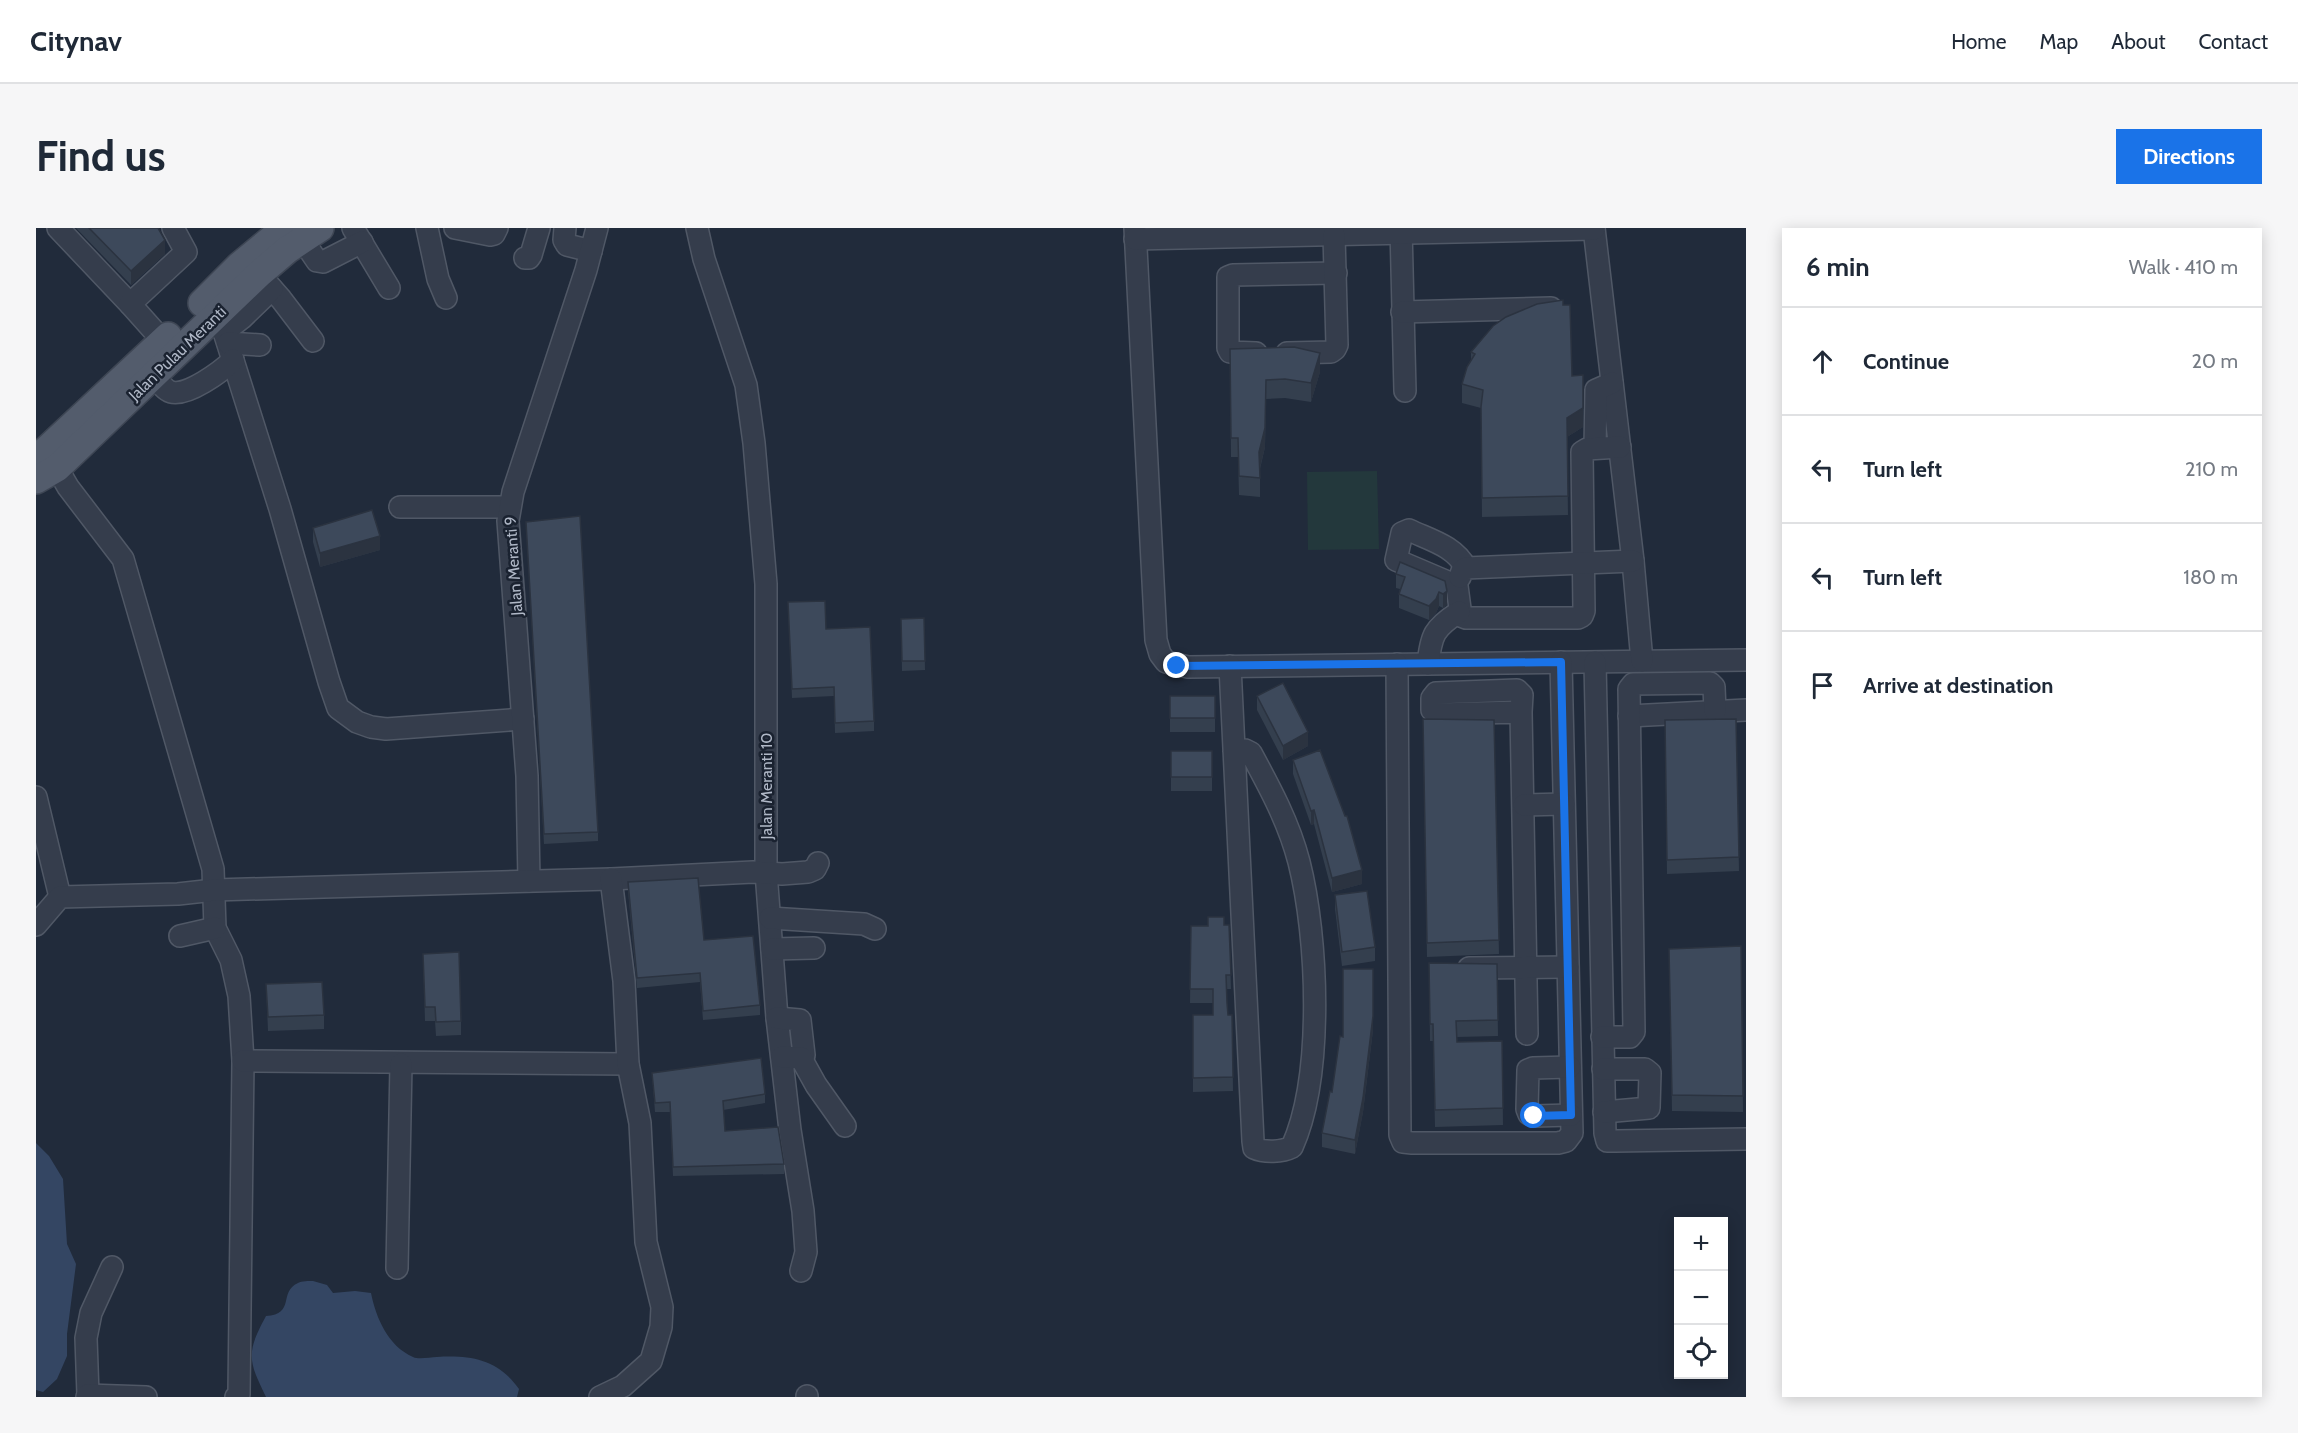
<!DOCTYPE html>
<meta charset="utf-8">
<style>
body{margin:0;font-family:Cabin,sans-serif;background:#f6f6f7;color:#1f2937}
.controls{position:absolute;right:18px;bottom:18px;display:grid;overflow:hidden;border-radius:0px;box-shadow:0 3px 15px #0003}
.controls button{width:54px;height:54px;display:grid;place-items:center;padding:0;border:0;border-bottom:2px solid #e0e1e3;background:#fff;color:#1f2937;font:30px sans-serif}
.stop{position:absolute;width:18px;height:18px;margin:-14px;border:4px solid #1a73e8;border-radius:50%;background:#fff}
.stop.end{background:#1a73e8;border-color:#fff;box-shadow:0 2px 6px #0008}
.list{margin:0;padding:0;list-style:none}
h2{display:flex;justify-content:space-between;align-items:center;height:78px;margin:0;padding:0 24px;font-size:26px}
h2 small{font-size:20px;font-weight:400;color:#747a83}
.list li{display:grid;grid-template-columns:39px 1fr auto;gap:18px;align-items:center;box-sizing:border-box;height:108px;padding:0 24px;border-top:2px solid #e0e1e3}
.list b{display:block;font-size:22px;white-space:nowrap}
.list em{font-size:20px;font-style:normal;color:#747a83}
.icon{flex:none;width:33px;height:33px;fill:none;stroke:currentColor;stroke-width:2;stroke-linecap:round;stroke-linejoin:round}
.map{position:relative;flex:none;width:1710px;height:1169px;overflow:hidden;border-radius:0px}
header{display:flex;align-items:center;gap:36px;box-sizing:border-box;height:84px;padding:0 30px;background:#fff;border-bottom:2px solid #e0e1e3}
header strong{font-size:28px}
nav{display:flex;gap:33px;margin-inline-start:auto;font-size:21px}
.intro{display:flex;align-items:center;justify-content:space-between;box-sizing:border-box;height:144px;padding:0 36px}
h1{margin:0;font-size:42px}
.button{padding:15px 27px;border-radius:0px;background:#1a73e8;color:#fff;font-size:21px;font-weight:700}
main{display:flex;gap:36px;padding:0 36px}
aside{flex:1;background:#fff;border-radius:0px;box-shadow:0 3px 15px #0003}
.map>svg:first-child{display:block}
.green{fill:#23383c}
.water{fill:#344663}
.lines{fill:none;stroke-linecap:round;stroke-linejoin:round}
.minor-casing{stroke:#505866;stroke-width:24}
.major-casing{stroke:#3e4654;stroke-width:30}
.minor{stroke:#353d4c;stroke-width:21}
.major{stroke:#535c6c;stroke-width:27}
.wall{fill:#343f4e}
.shaded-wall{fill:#2b3340}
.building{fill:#3d495b;stroke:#2b3340;stroke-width:1.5}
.route{stroke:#1a73e8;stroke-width:8}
.labels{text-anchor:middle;stroke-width:5;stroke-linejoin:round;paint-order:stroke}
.street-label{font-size:16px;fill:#b0b8c7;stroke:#1a2230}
</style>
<header>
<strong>Citynav</strong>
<nav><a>Home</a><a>Map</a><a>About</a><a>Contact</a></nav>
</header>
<div class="intro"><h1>Find us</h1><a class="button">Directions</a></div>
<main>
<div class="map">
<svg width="1710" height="1169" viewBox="0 0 1710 1169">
<rect width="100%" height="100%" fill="#212b3b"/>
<path class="green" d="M1341 243 1343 321 1272 322 1271 244Z"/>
<g class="water">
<path d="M0 915 13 928 27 951 31 1016 40 1036 31 1106V1128L21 1151 7 1164 0 1162Z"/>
<path d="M277 1053 291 1057 297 1065 319 1063 335 1065C340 1090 352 1118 377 1129 383 1132 394 1129 401 1129 434 1127 462 1131 483 1161L481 1169H230C212 1132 210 1125 230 1088 260 1086 242 1064 262 1055 266 1053 273 1053 277 1053Z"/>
</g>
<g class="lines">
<g class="minor-casing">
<g id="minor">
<path d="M22 0 94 76"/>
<path d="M317 0 353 60"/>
<path d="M391 0 402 51 410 70"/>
<path d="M419 0 454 7 458 6 461 0"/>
<path d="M529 0 528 12 531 17 555 23"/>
<path d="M661 0 668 31 710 157 718 215 730 356V644L741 790 754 902 767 983 770 1024 765 1043"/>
<path d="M1099 0 1120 412 1124 426 1130 434 1152 439 1710 432"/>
<path d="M1365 0 1369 163"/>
<path d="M1558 0 1597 333 1606 433"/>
<path d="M266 11 281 33 287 34 326 14"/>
<path d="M1099 11 1558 1"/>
<path d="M489 30H493L495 27 503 0"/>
<path d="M223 46 245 71 277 113"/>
<path d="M1366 84 1515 80"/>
<path d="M175 91 188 104 244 281 293 454 302 480 321 494 335 499 350 501 487 491"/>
<path d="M188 104 206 90 236 61"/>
<path d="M127 113 94 76 150 24 137 0"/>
<path d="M192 115 224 117"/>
<path d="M1220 125 1194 124 1192 120V49L1197 47 1300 45"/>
<path d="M1251 125 1295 124 1299 121 1301 117 1298 7"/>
<path d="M118 147C122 152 128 162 135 164 151 169 186 143 197 132"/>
<path d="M1559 220 1560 162 1576 155"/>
<path d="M21 240 32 259 87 331 177 641 179 700 195 732 203 768 207 833 203 1166 200 1169"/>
<path d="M364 279H474"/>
<path d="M1430 340C1419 318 1394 312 1373 302L1366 305 1360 332 1421 358 1425 388 1430 390H1542L1546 388 1548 383 1546 224 1551 221 1584 219"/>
<path d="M1424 349 1426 343 1430 340 1597 333"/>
<path d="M1559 434 1569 905 1571 913H1579L1710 911"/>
<path d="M1361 436 1364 907 1367 914 1376 915H1522L1530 913 1536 905 1525 434"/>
<path d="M1392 436C1395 407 1398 400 1423 384"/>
<path d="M1194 438 1217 913 1218 920C1229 925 1246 924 1256 919 1288 848 1282 709 1263 634 1253 595 1234 560 1215 525L1209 522 1198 523"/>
<path d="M1485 484 1486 467 1481 462 1400 465 1396 470V482L1401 486 1485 484 1491 806"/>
<path d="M1593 488 1710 482"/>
<path d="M0 569 24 669"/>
<path d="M1488 577 1528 576"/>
<path d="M493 653 491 548 472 293 477 264 550 42 561 0"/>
<path d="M734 690 828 696 839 701"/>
<path d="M0 697 24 669 142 666 178 662 575 651 717 644 746 646 772 644 779 641 782 635"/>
<path d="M144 708 179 700"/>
<path d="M736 721 778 720"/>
<path d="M1433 740 1532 739"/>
<path d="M741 790 764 792 768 827 765 830"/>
<path d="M1566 809H1594L1598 804 1593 461 1597 456 1674 455 1678 459 1679 483"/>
<path d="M746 829 765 830 780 857 809 898"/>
<path d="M207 833 592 836"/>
<path d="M1534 839 1497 840 1492 842 1491 881 1493 886 1498 888 1535 887"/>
<path d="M1567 841H1609L1614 845 1613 880 1568 884"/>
<path d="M361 1040 365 836"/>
<path d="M52 1167 50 1110 55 1085 76 1039"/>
<path d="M771 1168V1169"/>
<path d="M51 1169 52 1167 110 1169"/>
<path d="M564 1169 587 1158 615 1133 625 1099 626 1079 610 1014 604 895 592 836 588 753 575 651"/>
</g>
</g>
<g class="major-casing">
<g id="major">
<path d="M166 75 203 38 249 0"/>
<path d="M0 228 9 223 132 108"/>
<path d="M0 252 21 240 223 46 251 22 284 0"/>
</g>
</g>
<use href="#minor" class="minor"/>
<use href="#major" class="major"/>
</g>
<g class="wall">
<path d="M40 0H122L129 26 95 57Z"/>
<path d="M1527 77 1536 148 1547 199 1531 209 1532 287 1446 289 1445 180 1426 175V156L1435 132V124Z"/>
<path d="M1194 121 1284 144 1275 174 1249 170 1230 171 1229 219 1224 241V269L1203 267 1202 229H1195Z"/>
<path d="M490 294 562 604V613L508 616Z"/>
<path d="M277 300 344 322 284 339 277 314Z"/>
<path d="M1360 346 1409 353 1411 377 1407 380 1403 378 1400 385 1393 392 1363 380V366L1364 361 1360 360Z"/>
<path d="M752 374 790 401 838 493V503L799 505 798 468 756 470Z"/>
<path d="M888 390 889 442 866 443 865 391Z"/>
<rect x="1134" y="468" width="45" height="36"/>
<path d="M1221 468 1272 518 1247 532 1221 482Z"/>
<path d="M1387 491 1458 492 1463 726 1391 729Z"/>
<path d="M1700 491 1703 643 1631 646 1629 492Z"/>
<rect x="1135" y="523" width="41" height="40"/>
<path d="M1257 532 1326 656 1296 664 1278 596 1275 597 1257 546Z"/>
<path d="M592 654 668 712 724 777V787L667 792 664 754 601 760 592 663Z"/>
<path d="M1299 667 1339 719V733L1306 738 1299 681Z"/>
<path d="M1193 697 1195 761H1190L1192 787H1196L1197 863 1157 864V787H1177V775H1154L1155 698Z"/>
<path d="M1705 718 1707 884 1636 883 1633 721Z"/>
<path d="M387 726 425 793V807L400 808 399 793H389Z"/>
<path d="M1393 735 1461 736 1462 808 1421 809V814L1466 813 1467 897 1399 899 1397 813H1394Z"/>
<path d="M230 756 288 787V801L232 803Z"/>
<path d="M1337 802 1327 884 1319 926 1286 919V905L1296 864 1307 809Z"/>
<path d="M616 845 729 866V875L687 882 689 903 748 936V946L637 948 634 884H619Z"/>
</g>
<g class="shaded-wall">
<path d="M129 12V26L95 57V43Z"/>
<path d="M1284 125V144L1275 174V155Z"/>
<path d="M1547 147V199L1531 209V190Z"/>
<path d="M1230 152 1229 219 1223 243V224Z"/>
<path d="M344 308V322L284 339V325Z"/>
<path d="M1411 363V377L1407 380V366Z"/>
<path d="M1403 364V378L1400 385 1393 392V378Z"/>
<path d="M1272 504V518L1247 532V518Z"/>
<path d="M1278 582V596L1275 597V583Z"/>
<path d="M1326 642V656L1296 664V650Z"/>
<path d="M1337 741V802L1327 884 1319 926V912Z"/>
</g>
<g class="building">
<path d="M53 0H122L129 12 95 43Z"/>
<path d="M1527 72V77H1534L1536 148 1547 147V180L1531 190 1532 268 1446 270 1445 179 1447 162 1426 156 1431 139 1439 126 1435 124 1457 98 1470 89 1501 76Z"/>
<path d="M1258 119 1284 125 1275 155 1249 151 1230 152 1229 200 1223 224 1224 250 1203 248 1202 210H1195L1194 121Z"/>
<path d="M336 282 344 308 284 325 277 300Z"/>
<path d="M544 288 562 604 508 606 490 294Z"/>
<path d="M1364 334 1409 353 1411 363 1407 366 1403 364 1400 371 1393 378 1363 366 1369 349 1360 346Z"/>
<path d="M789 373 790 401 834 399 838 493 799 495 798 459 756 461 752 374Z"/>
<path d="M888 390 889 433H866L865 391Z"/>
<path d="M1247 455 1272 504 1247 518 1221 468Z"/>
<rect x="1134" y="468" width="45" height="22"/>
<path d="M1387 491 1458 492 1463 712 1391 715Z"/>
<path d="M1700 491 1703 629 1631 632 1629 492Z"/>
<path d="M1284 522 1309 588H1311L1326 642 1296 650 1278 582 1275 583 1257 532Z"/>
<rect x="1135" y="523" width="41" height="26"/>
<path d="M662 650 668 712 717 708 724 777 667 783 664 745 601 750 592 654Z"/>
<path d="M1331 663 1339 719 1306 724 1299 667Z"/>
<path d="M1172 689H1188V697H1193L1195 747H1190L1191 775 1192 787H1196L1197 849 1157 850V787H1177V761H1154L1155 698H1172Z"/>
<path d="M1705 718 1707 868 1636 867 1633 721Z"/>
<path d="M423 724 425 793 400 794 399 779H389L387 726Z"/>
<path d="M1393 735 1461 736 1462 792 1420 793 1421 814 1466 813 1467 880 1399 882 1397 796H1394Z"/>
<path d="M1307 741H1337V788L1327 870 1319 912 1286 905 1294 863 1296 864 1304 808 1307 809Z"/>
<path d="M286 754 288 787 232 789 230 756Z"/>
<path d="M725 830 729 866 687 873 689 903 742 899 748 936 637 939 634 874 619 875 616 845Z"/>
</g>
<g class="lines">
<path class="route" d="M1141 438 1525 434 1535 887 1498 888"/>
</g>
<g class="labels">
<g class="street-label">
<text transform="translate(141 125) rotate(-44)" y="6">Jalan Pulau Meranti</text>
<text transform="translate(477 338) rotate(-94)" y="6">Jalan Meranti 9</text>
<text transform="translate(730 558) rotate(-90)" y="6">Jalan Meranti 10</text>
</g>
</g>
</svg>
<div class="controls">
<button>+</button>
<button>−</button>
<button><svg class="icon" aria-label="locate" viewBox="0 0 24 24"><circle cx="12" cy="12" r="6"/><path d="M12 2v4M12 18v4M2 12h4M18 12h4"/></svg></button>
</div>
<div class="stop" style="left:1498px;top:888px"></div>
<div class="stop end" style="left:1141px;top:438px"></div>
</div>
<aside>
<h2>6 min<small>Walk · 410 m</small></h2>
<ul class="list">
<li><svg class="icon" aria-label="ahead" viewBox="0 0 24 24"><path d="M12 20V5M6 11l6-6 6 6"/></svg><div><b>Continue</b></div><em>20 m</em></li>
<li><svg class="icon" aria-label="left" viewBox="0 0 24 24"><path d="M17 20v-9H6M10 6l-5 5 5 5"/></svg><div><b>Turn left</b></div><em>210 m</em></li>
<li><svg class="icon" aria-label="left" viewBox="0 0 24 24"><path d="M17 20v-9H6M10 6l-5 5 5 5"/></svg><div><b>Turn left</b></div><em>180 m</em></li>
<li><svg class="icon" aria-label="arrive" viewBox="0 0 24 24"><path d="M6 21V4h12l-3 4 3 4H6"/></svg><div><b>Arrive at destination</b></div></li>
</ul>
</aside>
</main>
